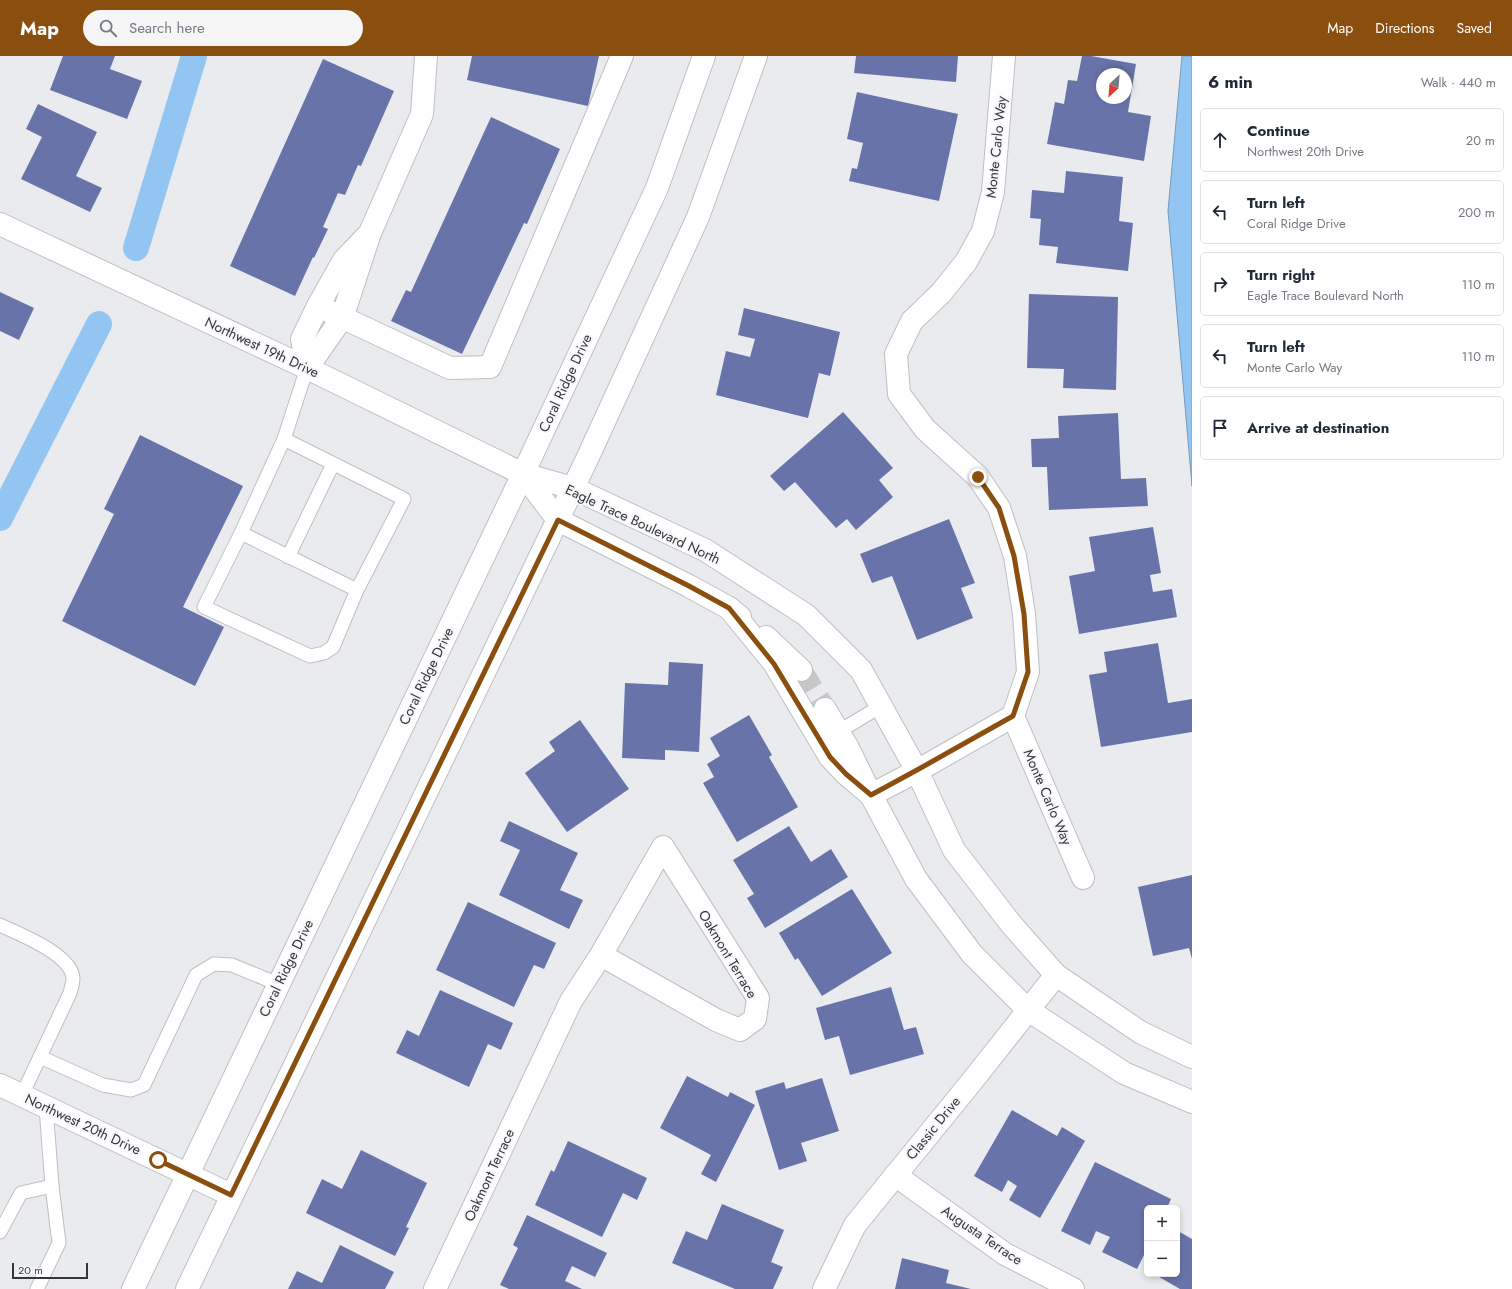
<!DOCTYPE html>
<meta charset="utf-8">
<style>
body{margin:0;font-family:Jost,sans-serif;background:#f6f6f7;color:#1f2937}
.controls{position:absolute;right:12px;bottom:12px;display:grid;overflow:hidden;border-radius:6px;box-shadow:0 2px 6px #0003}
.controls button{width:36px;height:36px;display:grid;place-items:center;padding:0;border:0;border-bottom:1px solid #e0e1e3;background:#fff;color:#1f2937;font:20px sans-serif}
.compass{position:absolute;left:1096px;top:12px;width:36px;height:36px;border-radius:50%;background:#fff;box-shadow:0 2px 6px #0003;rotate:206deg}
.scale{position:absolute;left:12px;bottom:10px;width:76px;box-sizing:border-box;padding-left:4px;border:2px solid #353637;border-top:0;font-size:11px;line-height:14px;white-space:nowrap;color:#353637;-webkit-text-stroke:3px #f7f8fb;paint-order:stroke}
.stop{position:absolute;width:12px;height:12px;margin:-9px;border:3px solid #8a4e0e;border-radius:50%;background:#fff}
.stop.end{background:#8a4e0e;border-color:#fff;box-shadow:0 1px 4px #0008}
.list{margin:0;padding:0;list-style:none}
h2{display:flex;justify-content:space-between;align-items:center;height:52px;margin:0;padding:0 16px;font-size:17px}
h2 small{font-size:13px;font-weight:400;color:#747a83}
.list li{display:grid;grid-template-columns:26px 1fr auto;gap:12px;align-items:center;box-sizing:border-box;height:64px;margin:0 8px 8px;padding:0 8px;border:1px solid #e0e1e3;border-radius:6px}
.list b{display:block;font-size:15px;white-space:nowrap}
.list p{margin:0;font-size:13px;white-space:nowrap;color:#747a83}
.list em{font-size:13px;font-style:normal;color:#747a83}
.icon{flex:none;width:22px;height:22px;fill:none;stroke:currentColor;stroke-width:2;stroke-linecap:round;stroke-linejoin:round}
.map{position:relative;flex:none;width:1192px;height:1233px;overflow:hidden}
header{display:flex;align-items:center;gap:24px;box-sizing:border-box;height:56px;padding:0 20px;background:#8a4e0e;color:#fff}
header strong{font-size:19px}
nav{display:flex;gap:22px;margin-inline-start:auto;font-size:14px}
.search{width:280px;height:36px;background:#f6f6f7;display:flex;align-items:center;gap:10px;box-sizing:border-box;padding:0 14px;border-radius:22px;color:#747a83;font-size:15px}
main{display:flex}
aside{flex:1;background:#fff}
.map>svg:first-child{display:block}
.water{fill:#93c5f3;stroke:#779abb}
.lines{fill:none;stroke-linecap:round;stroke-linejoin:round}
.canal{stroke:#93c5f3;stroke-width:26}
.building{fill:#6874a9;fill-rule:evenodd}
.minor-tunnel{stroke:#c6c7c9;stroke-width:22;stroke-dasharray:22 11;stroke-linecap:butt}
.service-casing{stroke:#bfbfc3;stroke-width:15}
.minor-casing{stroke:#bfbfc3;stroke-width:24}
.secondary-casing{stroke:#bfbfc3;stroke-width:24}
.service{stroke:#fff;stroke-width:13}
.minor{stroke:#fff;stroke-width:22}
.secondary{stroke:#fff;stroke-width:22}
.route{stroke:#8a4e0e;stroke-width:5}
.labels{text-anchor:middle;stroke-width:4;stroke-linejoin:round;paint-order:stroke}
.street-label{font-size:14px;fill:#353637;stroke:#f7f8fb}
</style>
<header>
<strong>Map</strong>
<div class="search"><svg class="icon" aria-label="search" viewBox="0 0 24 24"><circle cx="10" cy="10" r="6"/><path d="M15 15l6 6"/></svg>Search here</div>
<nav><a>Map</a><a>Directions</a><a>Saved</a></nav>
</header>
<main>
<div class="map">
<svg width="1192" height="1233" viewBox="0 0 1192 1233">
<rect width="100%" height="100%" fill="#eaebee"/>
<path class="water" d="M1182 0H1192V430L1168 155Z"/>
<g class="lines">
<g class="canal">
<path d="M136 192 194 0"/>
<path d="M0 462 99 268"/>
</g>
</g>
<g class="building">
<path d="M63 0H115L110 13 142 25 127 63 50 34Z"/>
<path d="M472 0H599L588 50 467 24Z"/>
<path d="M856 0H958L956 26 854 17Z"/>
<path d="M1082 0H1091L1136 8 1128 56 1151 60 1144 105 1047 88 1055 46 1064 48 1068 24 1077 25ZM1102 18H1126V42H1102Z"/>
<path d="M323 3 394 35 361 110 358 109 345 139 338 137 323 171 328 173 314 202 313 201 295 240 230 210Z"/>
<path d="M857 36 958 58 939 145 849 125 852 112 857 113 863 87 847 83Z"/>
<path d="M38 48 97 76 76 120 102 132 90 156 21 123 42 81 26 73Z"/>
<path d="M491 61 560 93 527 168 524 167 462 298 391 265 406 234 411 236Z"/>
<path d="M1066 115 1123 121 1119 165 1133 167 1128 215 1056 207 1058 191 1039 189 1041 163 1030 162 1032 134 1064 137Z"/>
<path d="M0 236 34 252 19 284 0 275Z"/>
<path d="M1029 238 1118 241 1116 334 1063 332 1064 313 1027 312Z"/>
<path d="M744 252 840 276 830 320 819 317 808 362 716 339 726 295 750 301 755 283 738 279Z"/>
<path d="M843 356 893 412 879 424 893 441 856 474 847 463 836 472 795 426 784 435 770 420Z"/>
<path d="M1118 357 1121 423 1146 422 1148 450 1049 454 1047 411H1032L1031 383 1059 382 1058 360Z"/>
<path d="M140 379 243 430 183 551 224 571 195 630 62 565 114 458 104 453Z"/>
<path d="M949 463 975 527 961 532 973 562 917 584 892 520 872 527 860 498Z"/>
<path d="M1153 471 1161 517 1150 519 1153 536 1172 533 1177 561 1079 578 1069 520 1095 515 1089 481Z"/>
<path d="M1158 587 1168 647 1192 643V676L1101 691 1089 619 1107 616 1104 596Z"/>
<path d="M669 606 703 608 699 696 665 694V704L622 702 625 627 668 629Z"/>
<path d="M749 659 772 699 769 701 798 751 737 786 703 727 714 721 707 708 720 700 710 682Z"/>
<path d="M580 664 629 733 567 776 525 717 555 695 549 686Z"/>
<path d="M509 765 578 797 560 834 583 844 569 873 499 839 520 794 500 785Z"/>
<path d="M789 770 811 806 831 793 848 821 765 872 747 842 754 838 733 804Z"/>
<path d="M1192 819V903L1189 892 1153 900 1138 831Z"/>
<path d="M852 833 892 897 822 940 798 902 795 904 779 877Z"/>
<path d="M468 846 556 887 544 913 534 909 514 951 436 914Z"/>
<path d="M891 931 904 974 916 971 924 998 850 1019 839 980 825 984 816 952Z"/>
<path d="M440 934 513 967 501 994 488 988 469 1031 396 997 407 974 419 980Z"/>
<path d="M687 1020 728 1041 730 1036 755 1049 716 1126 701 1118 711 1099 660 1072Z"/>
<path d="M822 1022 839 1075 801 1087 807 1105 779 1114 755 1035 784 1026 786 1033Z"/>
<path d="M1012 1054 1057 1080 1062 1071 1085 1085 1040 1162 1009 1144 1017 1130 1008 1124 1002 1136 974 1120Z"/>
<path d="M568 1085 647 1122 637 1144 623 1137 602 1181 535 1149 551 1114 554 1116Z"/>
<path d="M361 1094 427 1127 406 1171 409 1172 395 1200 306 1157 322 1123 342 1133Z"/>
<path d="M1095 1106 1171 1143 1167 1152H1147V1193L1137 1213 1102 1196 1110 1181 1096 1175 1090 1189 1061 1175Z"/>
<path d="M722 1148 784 1174 771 1206 783 1211 773 1233H735L672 1207 686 1175 707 1184Z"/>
<path d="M527 1159 607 1197 595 1221 572 1210 565 1225 582 1233H509L500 1229 518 1192 513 1189Z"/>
<path d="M1178 1175 1192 1183V1233H1180L1154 1218H1177Z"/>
<path d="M340 1189 394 1216 385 1233H288L297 1215 322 1227Z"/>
<path d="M902 1202 949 1214 946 1227 971 1233H895Z"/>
</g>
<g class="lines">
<path class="minor-tunnel" d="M801 614 825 653"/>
<g class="service-casing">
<g id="service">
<path d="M284 383 404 443 357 534 333 591 324 597 310 600 204 551 241 477 284 383 307 312"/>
<path d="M241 477 357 534"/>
<path d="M288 501 333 408"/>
<path d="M838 676 881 650"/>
<path d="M0 869C19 878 71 898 73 922 73 927 71 933 70 937L22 1039"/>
<path d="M40 1001 103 1029 131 1034 144 1029 196 919 214 908 232 909 278 928"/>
<path d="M0 1176 21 1137 52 1130"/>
<path d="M37 1233 59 1187 52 1130 46 1051"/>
</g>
</g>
<g class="minor-casing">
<g id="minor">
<path d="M0 168 307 312 523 418 573 432 705 494 806 559 861 614 917 715 954 794 1011 868 1056 919 1140 976 1192 1001"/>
<path d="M318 250 450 312 490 311 622 0"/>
<path d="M307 312 342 262 370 177 422 58 426 0"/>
<path d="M307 312 302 283 318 250 344 204 366 181"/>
<path d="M523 418 558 464 689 530 729 552 740 561"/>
<path d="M729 552 774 607 830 701 846 718 871 739 917 715 1013 660 1028 616 1024 558 1015 500 999 452 978 421 925 373 899 338 896 298 912 265 941 237 966 206 983 175 993 136 1004 0"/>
<path d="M766 581 801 614"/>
<path d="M825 653 848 692 871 739 916 823 972 898 1028 954 1124 1017 1192 1046"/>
<path d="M1013 660 1083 822"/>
<path d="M0 1029 231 1139"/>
<path d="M895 1119 1005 1198 1073 1233"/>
<path d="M435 1233 571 945 601 899 663 791 758 942 755 963 740 974 716 964 601 899"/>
<path d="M824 1233 855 1169 973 1024 1056 919"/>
</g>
</g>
<g class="secondary-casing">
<g id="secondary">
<path d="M133 1233 523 418 657 132 704 0"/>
<path d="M187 1233 588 401 698 161 756 0"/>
</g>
</g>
<use href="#service" class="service"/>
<use href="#minor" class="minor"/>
<use href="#secondary" class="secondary"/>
</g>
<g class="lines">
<path class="route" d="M158 1104 231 1139 558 464 689 530 729 552 774 608 830 701 846 718 871 739 917 714 1013 660 1028 616 1024 558 1014 500 999 452 978 421"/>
</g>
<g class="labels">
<g class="street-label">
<text transform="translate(996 91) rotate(-84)" y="5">Monte Carlo Way</text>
<text transform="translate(262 291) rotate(25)" y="5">Northwest 19th Drive</text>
<text transform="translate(565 327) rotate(-65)" y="5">Coral Ridge Drive</text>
<text transform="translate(643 468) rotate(25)" y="5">Eagle Trace Boulevard North</text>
<text transform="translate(426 620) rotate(-64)" y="5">Coral Ridge Drive</text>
<text transform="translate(1048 741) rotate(67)" y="5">Monte Carlo Way</text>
<text transform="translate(728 898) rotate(59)" y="5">Oakmont Terrace</text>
<text transform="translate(286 912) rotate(-64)" y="5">Coral Ridge Drive</text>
<text transform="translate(83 1068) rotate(25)" y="5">Northwest 20th Drive</text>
<text transform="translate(933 1072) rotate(-51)" y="5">Classic Drive</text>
<text transform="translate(489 1119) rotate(-65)" y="5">Oakmont Terrace</text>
<text transform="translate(982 1179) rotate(34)" y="5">Augusta Terrace</text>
</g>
</g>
</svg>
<div class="controls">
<button>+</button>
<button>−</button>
</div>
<svg class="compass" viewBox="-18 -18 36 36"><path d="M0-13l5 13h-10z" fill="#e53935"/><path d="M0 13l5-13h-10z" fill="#747a83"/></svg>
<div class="scale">20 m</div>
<div class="stop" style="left:158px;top:1104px"></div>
<div class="stop end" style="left:978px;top:421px"></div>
</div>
<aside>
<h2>6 min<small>Walk · 440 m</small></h2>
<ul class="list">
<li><svg class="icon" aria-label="ahead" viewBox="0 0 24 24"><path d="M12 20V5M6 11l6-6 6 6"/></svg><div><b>Continue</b><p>Northwest 20th Drive</p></div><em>20 m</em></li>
<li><svg class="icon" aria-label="left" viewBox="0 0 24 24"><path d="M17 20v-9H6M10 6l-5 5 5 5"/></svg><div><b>Turn left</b><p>Coral Ridge Drive</p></div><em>200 m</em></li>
<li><svg class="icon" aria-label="right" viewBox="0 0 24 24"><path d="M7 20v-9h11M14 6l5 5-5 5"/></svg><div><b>Turn right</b><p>Eagle Trace Boulevard North</p></div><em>110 m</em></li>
<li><svg class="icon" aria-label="left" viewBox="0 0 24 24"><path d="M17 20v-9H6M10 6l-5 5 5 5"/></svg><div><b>Turn left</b><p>Monte Carlo Way</p></div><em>110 m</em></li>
<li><svg class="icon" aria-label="arrive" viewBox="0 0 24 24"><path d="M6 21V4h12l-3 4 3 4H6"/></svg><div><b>Arrive at destination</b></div></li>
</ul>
</aside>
</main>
